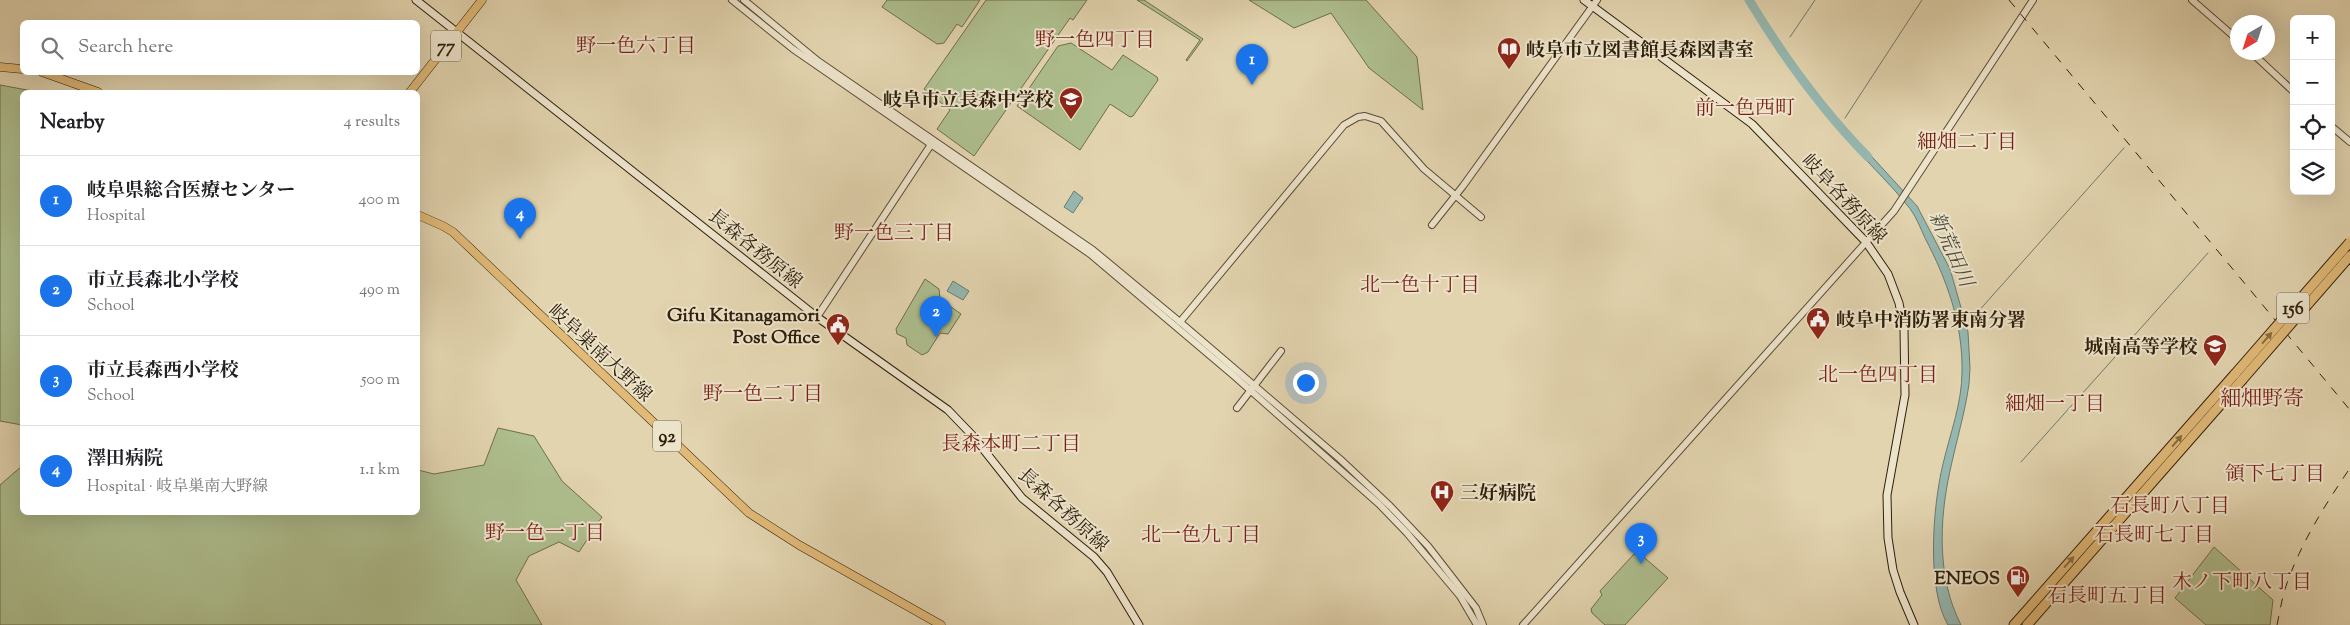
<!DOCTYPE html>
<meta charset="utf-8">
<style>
body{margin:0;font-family:"Sorts Mill Goudy","Noto Serif JP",serif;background:#f2f2f2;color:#202124}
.controls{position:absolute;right:15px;top:15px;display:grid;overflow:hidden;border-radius:8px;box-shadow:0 5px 20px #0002}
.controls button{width:45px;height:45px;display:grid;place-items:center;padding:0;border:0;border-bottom:1px solid #e0e0e0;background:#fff;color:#202124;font:25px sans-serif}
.compass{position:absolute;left:2230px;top:15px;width:45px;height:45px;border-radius:50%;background:#fff;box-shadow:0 5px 20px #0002;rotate:219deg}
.you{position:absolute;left:1305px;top:382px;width:18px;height:18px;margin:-12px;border:4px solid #fff;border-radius:50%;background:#1a73e8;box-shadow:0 0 0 8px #1a73e833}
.badge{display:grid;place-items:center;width:32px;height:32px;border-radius:50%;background:#1a73e8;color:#fff;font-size:16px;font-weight:700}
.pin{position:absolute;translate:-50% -41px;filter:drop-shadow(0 1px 2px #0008)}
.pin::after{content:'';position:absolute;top:26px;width:18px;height:15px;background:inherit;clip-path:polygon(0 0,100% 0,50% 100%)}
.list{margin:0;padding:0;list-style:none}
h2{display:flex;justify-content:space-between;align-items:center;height:65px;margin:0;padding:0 20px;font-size:21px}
h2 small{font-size:16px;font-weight:400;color:#757577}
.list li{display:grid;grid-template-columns:32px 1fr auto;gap:15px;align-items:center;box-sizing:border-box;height:90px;padding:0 20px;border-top:1px solid #e0e0e0}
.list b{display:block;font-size:19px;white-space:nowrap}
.list p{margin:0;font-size:16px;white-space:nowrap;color:#757577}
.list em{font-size:16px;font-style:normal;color:#757577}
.icon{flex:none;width:28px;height:28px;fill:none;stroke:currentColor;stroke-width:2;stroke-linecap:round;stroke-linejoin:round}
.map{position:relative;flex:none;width:2350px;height:625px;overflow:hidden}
.search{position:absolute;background:#fff;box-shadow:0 5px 20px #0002;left:20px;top:20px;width:400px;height:55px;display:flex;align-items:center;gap:12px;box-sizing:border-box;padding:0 18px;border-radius:8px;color:#757577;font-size:19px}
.panel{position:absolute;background:#fff;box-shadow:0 5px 20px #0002;left:20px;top:90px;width:400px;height:425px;border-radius:8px}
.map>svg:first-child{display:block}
.green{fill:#aebe8e;stroke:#6e6e4c}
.water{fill:#95b7b0;stroke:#6c7a6e}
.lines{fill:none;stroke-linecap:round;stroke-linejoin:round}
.stream{stroke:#6c7a6e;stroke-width:1}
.river{stroke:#95b7b0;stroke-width:9}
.tertiary-casing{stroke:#5c4c33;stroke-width:8}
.secondary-casing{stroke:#2f1f0a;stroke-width:9}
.primary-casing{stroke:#2f1f0a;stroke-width:9}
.trunk-casing{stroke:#2f1f0a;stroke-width:11}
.tertiary{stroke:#ece3cb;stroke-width:6}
.secondary{stroke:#ece3cb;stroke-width:7}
.primary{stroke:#e1ba78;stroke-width:8}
.trunk{stroke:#e1ba78;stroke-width:9}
.rail{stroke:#2f1f0a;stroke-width:1;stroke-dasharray:9 9;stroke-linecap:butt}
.trunk-bridge-casing{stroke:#2f1f0a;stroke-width:11;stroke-linecap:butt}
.trunk-bridge{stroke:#e1ba78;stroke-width:9}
.oneway{fill:#886c41}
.labels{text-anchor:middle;stroke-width:4;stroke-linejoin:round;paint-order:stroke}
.shield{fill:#ece3cb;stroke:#685a44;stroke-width:1}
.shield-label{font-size:18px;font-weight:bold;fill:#2f1f0a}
.poi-label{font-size:19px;font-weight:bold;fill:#2f1f0a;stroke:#ece3cb;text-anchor:end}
.street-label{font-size:19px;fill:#2f1f0a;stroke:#ece3cb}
.neighbourhood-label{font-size:20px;fill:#7a1f14;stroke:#ece3cb}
.water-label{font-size:20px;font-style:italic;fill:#4e4d3c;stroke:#ece3cb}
.quarter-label{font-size:21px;fill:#7a1f14;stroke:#ece3cb}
</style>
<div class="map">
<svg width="2350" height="625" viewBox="0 0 2350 625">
<rect width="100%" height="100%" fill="#e2d4af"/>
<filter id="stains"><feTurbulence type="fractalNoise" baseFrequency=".004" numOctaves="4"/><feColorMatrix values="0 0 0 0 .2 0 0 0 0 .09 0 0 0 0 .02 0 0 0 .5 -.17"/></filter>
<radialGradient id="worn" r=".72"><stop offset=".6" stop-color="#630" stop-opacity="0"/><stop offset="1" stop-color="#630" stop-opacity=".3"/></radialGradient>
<g class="green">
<path d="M887 0H980L962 27 957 24 944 43 937 44 882 7Z"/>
<path d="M986 0H1087L1073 20 1070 18 974 156 937 129 950 110 924 89Z"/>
<path d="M1137 0H1144L1203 39 1187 61 1186 60 1200 40Z"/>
<path d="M1249 0H1366L1417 57 1423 110 1369 68 1331 13 1294 28Z"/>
<path d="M1071 43 1112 70 1123 55 1157 77 1158 80 1133 116 1130 117 1110 104 1080 150 1017 106 1058 46Z"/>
<path d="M0 85 38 92H22V425L0 421Z"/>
<path d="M925 279 939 289 940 299 961 314 948 334 940 333 928 352 922 355 907 345 906 338 897 334 896 329Z"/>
<path d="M498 428 534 436 562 481 602 517 579 552 559 542 529 556 516 580 542 625H0V485L22 466V512H418V470L434 474 484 465Z"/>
<path d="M2214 547 2273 600 2270 625H2206L2175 598Z"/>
<path d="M1639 553 1668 578 1625 625H1605L1592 613 1591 609 1602 595 1600 591 1634 554Z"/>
</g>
<g class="water">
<path d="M1863 147 1917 206 1950 269 1968 332 1970 368 1969 384C1965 413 1956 442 1950 471 1939 521 1937 578 1961 625H1948C1926 588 1933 505 1943 464 1950 434 1962 403 1962 372 1963 324 1947 280 1925 238 1920 227 1915 214 1907 205 1892 186 1874 169 1858 151Z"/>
<path d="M1074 191 1083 198 1073 213 1064 207Z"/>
<path d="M953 281 969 291 963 300 947 291Z"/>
</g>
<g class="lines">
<g class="stream">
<path d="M1790 37 1815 0"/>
<path d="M1845 118 1922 0"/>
<path d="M1976 314 2124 148"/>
<path d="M2021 462 2208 253"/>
</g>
<path class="river" d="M1749 0C1783 56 1822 110 1868 157"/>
<g class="tertiary-casing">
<g id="tertiary">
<path d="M732 0 793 49 1090 254 1233 375 1379 504 1407 533 1460 596 1477 625"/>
<path d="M744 0 818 61 1093 250 1180 322 1340 459 1390 506 1428 546 1476 608 1483 625"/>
<path d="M2192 0 2238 40"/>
<path d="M2251 52 2294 92"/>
<path d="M2331 126 2350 142"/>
<path d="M1432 225 1463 186 1597 0"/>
<path d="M817 317 932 143"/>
<path d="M1180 322 1344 125 1358 117 1365 116 1381 121 1424 169 1481 217"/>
<path d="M1237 408 1281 351"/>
<path d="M1523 625 1894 211 2033 0"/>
</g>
</g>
<g class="secondary-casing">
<g id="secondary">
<path d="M416 0 817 317 948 410 972 435 1022 498 1094 557 1107 572 1139 625"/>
<path d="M1584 0 1752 124 1866 242 1888 274 1899 303 1904 329 1905 395 1887 495 1888 538 1893 570 1900 592 1914 625"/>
</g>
</g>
<g class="primary-casing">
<g id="primary">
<path d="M0 67 22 69"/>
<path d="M42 72 98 92"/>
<path d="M410 92 482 0"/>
<path d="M418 215 443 226 453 232 749 513 799 545 941 625"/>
</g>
</g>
<g class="trunk-casing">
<g id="trunk">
<path d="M2014 625 2235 374"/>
<path d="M2027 625 2242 380"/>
</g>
</g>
<use href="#tertiary" class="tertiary"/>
<use href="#secondary" class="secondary"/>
<use href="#primary" class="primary"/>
<use href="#trunk" class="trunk"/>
<g class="rail">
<path d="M2009 0 2350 410"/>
<path d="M2277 625C2280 611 2282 597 2287 583 2302 541 2325 505 2350 468"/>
</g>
<g class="trunk-bridge-casing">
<g id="trunk-bridge">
<path d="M2235 374 2350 242"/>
<path d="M2242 380 2350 256"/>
</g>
</g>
<use href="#trunk-bridge" class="trunk-bridge"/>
</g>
<defs><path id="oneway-solid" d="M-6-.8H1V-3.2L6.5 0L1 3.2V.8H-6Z" transform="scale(1.25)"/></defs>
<g class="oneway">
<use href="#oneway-solid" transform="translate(2267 338) rotate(-49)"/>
<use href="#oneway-solid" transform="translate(2177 441) rotate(-49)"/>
<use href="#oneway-solid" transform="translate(2069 562) rotate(-48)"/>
</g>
<defs>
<g id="library-pin" transform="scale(1.25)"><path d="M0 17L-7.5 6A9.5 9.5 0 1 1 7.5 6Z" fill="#8f2418" stroke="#ece3cb"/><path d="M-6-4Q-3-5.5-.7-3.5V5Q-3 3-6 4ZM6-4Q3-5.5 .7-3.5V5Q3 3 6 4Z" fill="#fff"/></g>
<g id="school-pin" transform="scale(1.25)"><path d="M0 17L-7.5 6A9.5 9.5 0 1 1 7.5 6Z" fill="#8f2418" stroke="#ece3cb"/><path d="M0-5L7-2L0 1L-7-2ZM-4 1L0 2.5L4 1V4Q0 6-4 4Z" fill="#fff"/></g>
<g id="civic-pin" transform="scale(1.25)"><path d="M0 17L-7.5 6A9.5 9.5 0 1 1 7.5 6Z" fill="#8f2418" stroke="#ece3cb"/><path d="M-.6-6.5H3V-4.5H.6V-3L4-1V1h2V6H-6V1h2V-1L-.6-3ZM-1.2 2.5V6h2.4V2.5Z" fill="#fff"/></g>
<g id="hospital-pin" transform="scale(1.25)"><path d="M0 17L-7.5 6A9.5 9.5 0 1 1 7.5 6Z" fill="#8f2418" stroke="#ece3cb"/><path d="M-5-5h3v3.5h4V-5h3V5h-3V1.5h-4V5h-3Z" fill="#fff"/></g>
<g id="fuel-pin" transform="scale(1.25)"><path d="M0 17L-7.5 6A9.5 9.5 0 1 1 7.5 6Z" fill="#8f2418" stroke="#ece3cb"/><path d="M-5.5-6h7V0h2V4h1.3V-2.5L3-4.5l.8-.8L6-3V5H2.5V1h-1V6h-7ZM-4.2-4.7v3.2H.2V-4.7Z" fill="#fff"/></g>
</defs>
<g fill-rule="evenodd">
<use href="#library-pin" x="1509" y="49"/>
<use href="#school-pin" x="1071" y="99"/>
<use href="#civic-pin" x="1818" y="319"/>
<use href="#civic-pin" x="838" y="325"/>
<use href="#school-pin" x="2215" y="346"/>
<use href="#hospital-pin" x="1442" y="492"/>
<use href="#fuel-pin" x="2018" y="577"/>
</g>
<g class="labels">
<g class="shield">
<rect x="431" y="30.5" width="30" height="31" rx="4"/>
<rect x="2277" y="292.5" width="32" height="31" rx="4"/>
<rect x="653" y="420.5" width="28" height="31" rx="4"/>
</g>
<g class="shield-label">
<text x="446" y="52">77</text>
<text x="2293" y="314">156</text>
<text x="667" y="442">92</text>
</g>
<g class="poi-label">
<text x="1526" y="56" text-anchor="start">岐阜市立図書館長森図書室</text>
<text x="1054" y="106">岐阜市立長森中学校</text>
<text x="820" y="321">Gifu Kitanagamori<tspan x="820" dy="22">Post Office</tspan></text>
<text x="1836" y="326" text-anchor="start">岐阜中消防署東南分署</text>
<text x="2198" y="353">城南高等学校</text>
<text x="1460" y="499" text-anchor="start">三好病院</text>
<text x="2000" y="584">ENEOS</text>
</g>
<g class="street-label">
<text transform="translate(1845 198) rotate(47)" y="7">岐阜各務原線</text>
<text transform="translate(756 248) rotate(39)" y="7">長森各務原線</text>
<text transform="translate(601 352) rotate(43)" y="7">岐阜巣南大野線</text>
<text transform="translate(1064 509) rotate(42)" y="7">長森各務原線</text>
</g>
<g class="neighbourhood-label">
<text x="1095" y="46">野一色四丁目</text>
<text x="636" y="52">野一色六丁目</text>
<text x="1745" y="114">前一色西町</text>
<text x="1967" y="148">細畑二丁目</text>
<text x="894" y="239">野一色三丁目</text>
<text x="1420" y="291">北一色十丁目</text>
<text x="1878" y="381">北一色四丁目</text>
<text x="763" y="400">野一色二丁目</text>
<text x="2055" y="410">細畑一丁目</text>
<text x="1011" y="450">長森本町二丁目</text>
<text x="2275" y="480">領下七丁目</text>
<text x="2170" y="512">石長町八丁目</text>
<text x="545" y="539">野一色一丁目</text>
<text x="1201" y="541">北一色九丁目</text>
<text x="2154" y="541">石長町七丁目</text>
<text x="2242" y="588">木ノ下町八丁目</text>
<text x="2107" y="602">石長町五丁目</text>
</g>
<g class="water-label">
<text transform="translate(1952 249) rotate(66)" y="7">新荒田川</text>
</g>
<g class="quarter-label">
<text x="2262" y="405">細畑野寄</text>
</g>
</g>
<rect width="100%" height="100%" filter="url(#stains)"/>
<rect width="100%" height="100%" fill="url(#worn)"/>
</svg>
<div class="controls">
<button>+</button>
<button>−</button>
<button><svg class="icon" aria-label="locate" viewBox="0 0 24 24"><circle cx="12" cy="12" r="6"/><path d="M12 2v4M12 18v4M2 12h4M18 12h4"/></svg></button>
<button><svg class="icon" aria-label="layers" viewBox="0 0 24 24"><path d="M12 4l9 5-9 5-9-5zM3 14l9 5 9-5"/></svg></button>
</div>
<svg class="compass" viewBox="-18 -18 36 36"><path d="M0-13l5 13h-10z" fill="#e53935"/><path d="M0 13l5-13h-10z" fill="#757577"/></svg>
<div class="you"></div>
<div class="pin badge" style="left:1252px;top:85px">1</div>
<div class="pin badge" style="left:936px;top:337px">2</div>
<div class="pin badge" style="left:1641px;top:564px">3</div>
<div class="pin badge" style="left:520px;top:239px">4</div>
<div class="search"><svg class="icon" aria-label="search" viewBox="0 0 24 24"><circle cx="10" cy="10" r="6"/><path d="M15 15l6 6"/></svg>Search here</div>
<section class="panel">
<h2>Nearby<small>4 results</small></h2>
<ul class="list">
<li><span class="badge">1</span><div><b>岐阜県総合医療センター</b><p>Hospital</p></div><em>400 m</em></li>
<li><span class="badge">2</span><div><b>市立長森北小学校</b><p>School</p></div><em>490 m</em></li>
<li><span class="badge">3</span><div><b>市立長森西小学校</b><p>School</p></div><em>500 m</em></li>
<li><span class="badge">4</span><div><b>澤田病院</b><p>Hospital · 岐阜巣南大野線</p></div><em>1.1 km</em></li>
</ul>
</section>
</div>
